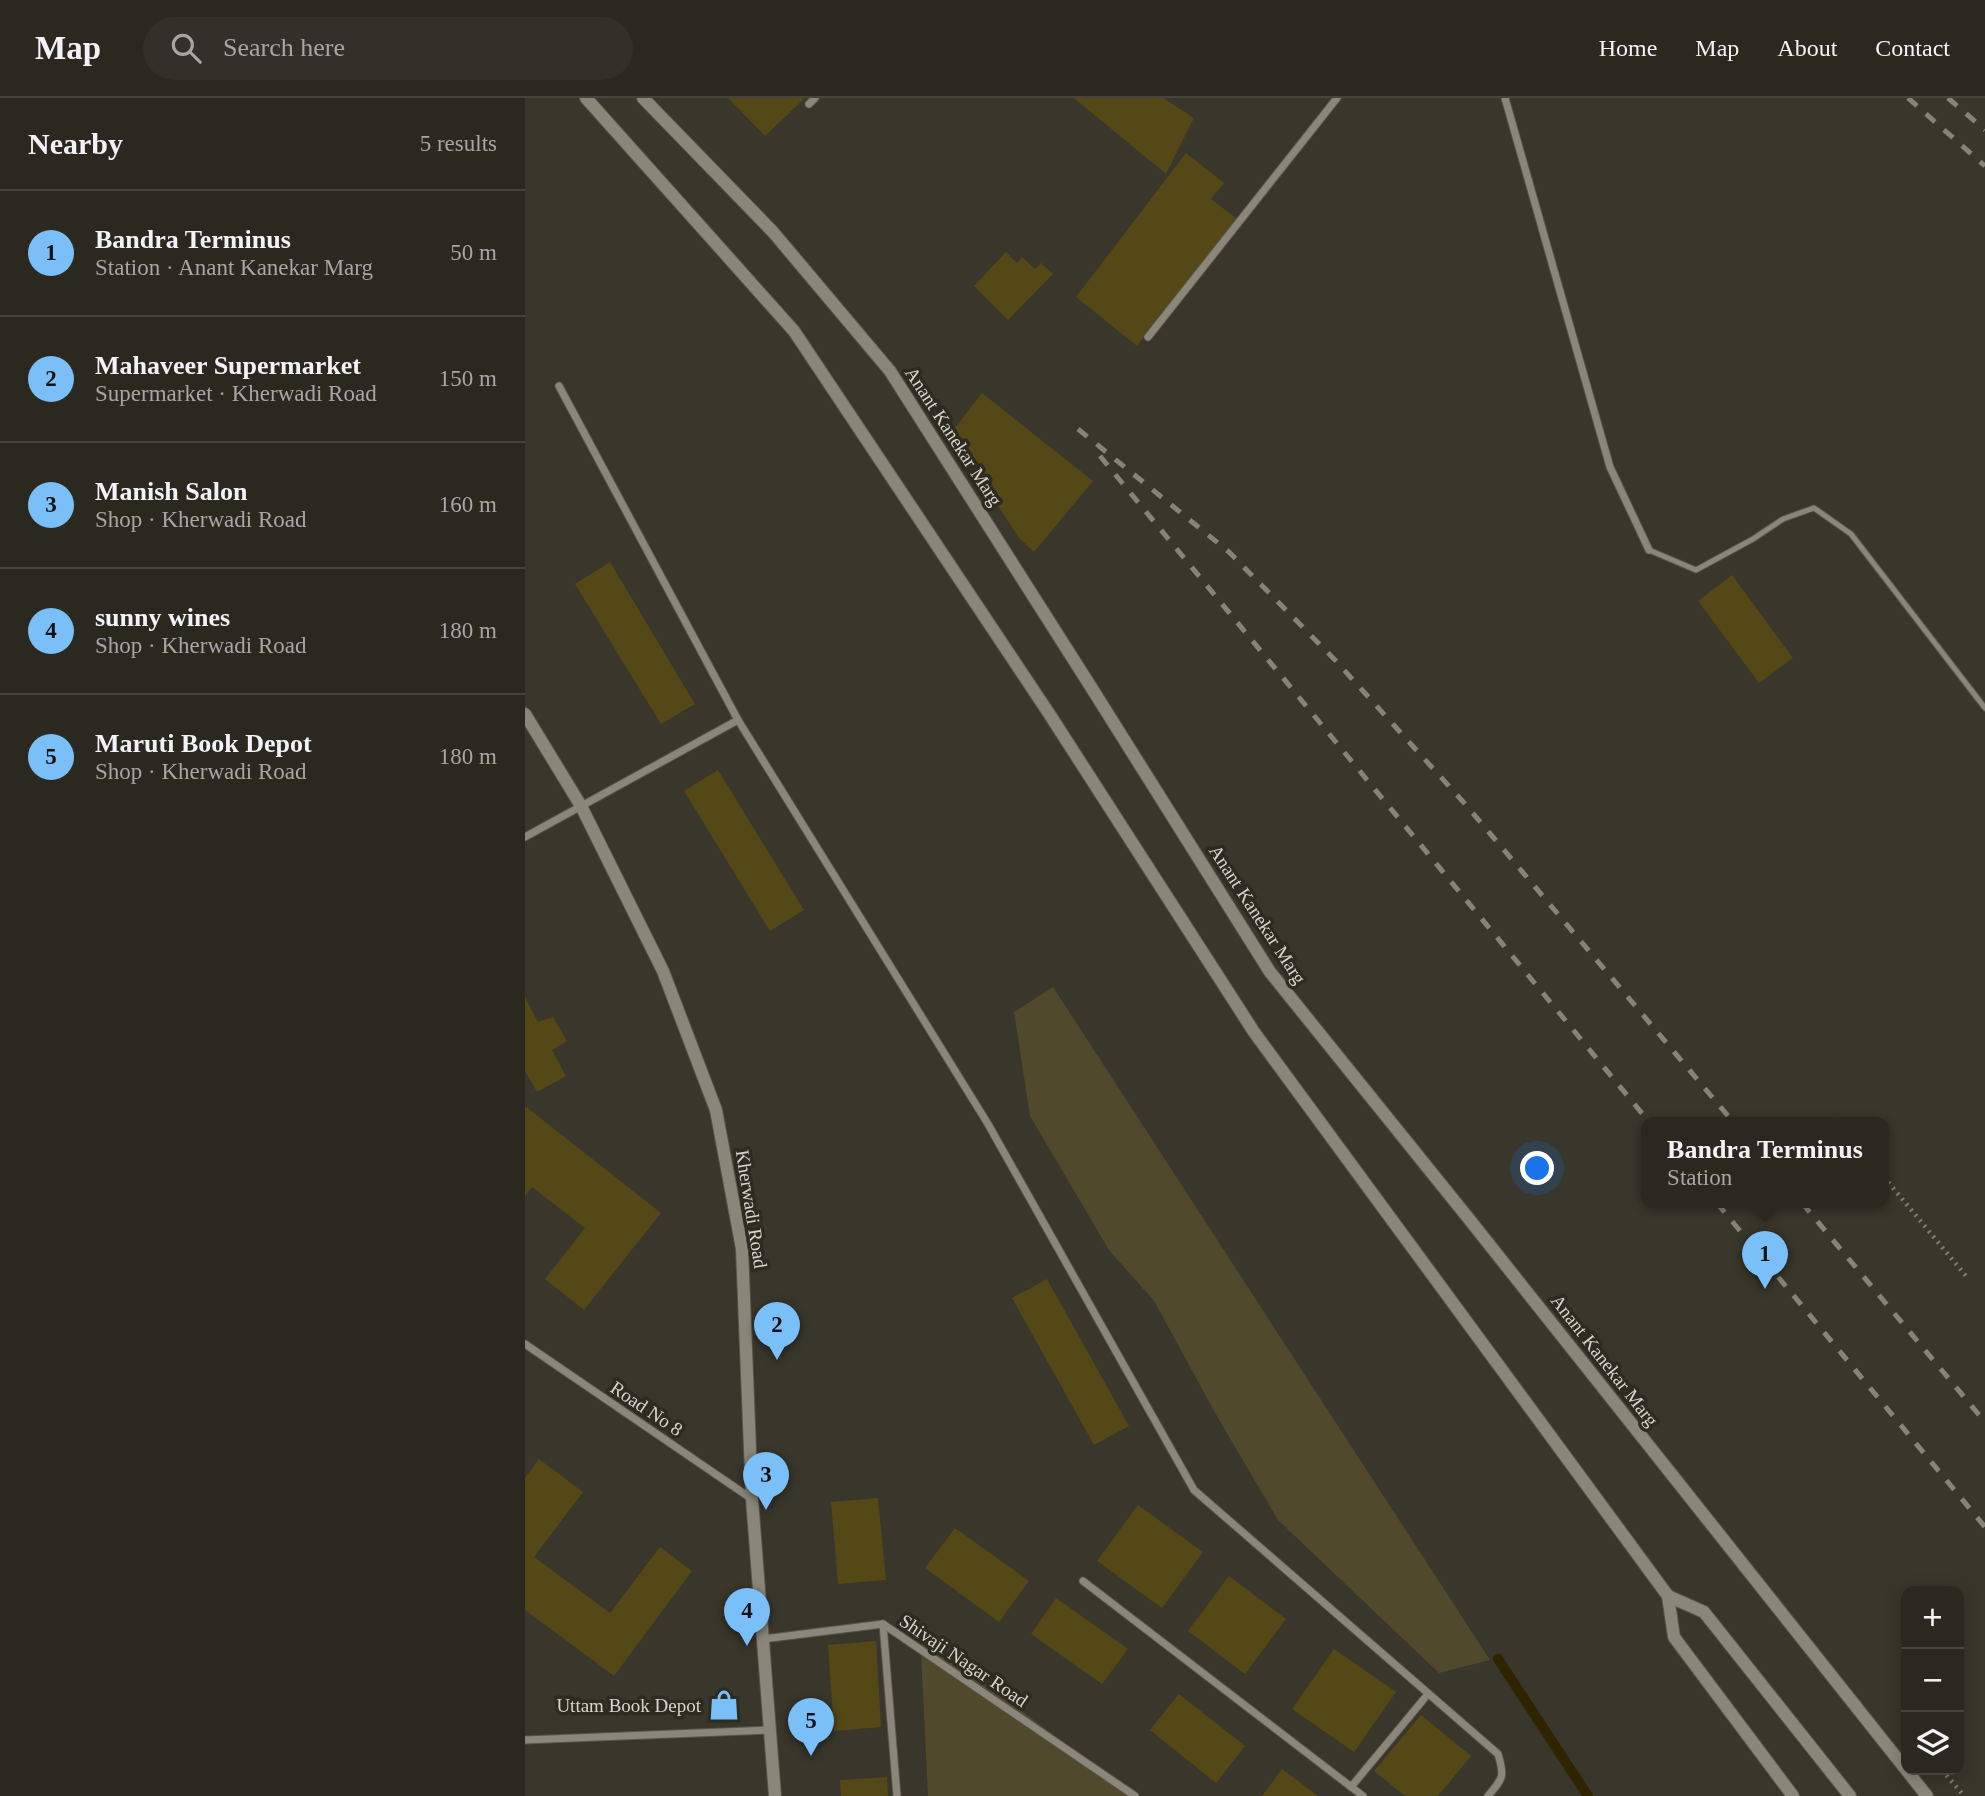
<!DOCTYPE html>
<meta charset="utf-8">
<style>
body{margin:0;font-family:Georgia,serif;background:#333029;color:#f1f3f6}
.controls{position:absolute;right:21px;bottom:21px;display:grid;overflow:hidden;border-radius:14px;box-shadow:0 4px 18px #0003}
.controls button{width:63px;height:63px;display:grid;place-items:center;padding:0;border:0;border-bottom:2px solid #47443e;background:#2b2820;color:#f1f3f6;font:35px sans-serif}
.you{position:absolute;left:1013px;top:1071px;width:24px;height:24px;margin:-18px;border:5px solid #fff;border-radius:50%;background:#1a73e8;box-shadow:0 0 0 10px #1a73e833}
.badge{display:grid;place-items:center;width:46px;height:46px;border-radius:50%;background:#7abff8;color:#111;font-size:23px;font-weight:700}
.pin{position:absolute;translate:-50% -58px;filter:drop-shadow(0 2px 4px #0008)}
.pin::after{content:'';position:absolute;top:37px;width:24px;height:21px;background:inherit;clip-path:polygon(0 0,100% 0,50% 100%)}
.popup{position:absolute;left:1116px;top:1019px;width:248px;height:91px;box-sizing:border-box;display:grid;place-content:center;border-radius:14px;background:#2b2820;filter:drop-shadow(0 2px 5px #0005);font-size:23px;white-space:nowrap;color:#a6a6a5}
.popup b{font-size:26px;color:#f1f3f6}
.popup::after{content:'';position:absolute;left:50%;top:100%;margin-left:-14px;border:14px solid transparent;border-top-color:#2b2820}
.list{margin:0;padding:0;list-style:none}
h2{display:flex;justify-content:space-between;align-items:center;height:91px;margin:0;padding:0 28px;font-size:30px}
h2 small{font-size:23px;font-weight:400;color:#a6a6a5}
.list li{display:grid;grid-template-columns:46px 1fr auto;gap:21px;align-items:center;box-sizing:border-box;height:126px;padding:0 28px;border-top:2px solid #47443e}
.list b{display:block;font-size:26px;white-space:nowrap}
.list p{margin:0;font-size:23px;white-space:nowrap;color:#a6a6a5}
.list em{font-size:23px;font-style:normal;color:#a6a6a5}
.icon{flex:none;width:38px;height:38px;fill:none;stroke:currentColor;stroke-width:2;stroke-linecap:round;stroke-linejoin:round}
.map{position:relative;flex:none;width:1460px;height:1698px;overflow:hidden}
header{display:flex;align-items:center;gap:42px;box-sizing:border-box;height:98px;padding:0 35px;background:#2b2820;border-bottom:2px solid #47443e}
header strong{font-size:33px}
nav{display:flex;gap:38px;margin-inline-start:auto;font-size:24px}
.search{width:490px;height:63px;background:#333029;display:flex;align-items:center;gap:18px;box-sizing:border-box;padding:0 24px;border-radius:38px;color:#a6a6a5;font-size:26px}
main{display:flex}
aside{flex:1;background:#2b2820}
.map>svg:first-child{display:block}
.green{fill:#51492b}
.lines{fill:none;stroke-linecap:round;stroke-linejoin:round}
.stream{stroke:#2e2500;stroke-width:10}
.building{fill:#544816}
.service-casing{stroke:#57544b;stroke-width:7}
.minor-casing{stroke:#57544b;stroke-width:9}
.tertiary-casing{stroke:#57544b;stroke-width:14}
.path{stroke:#807e75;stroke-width:4.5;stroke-dasharray:2 5;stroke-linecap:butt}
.service{stroke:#8a877a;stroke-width:5}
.minor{stroke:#8a877a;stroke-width:7}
.tertiary{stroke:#8a877a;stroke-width:12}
.rail{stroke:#86837a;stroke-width:5;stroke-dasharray:12 12;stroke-linecap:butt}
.labels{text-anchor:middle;stroke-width:7;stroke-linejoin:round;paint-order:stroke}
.street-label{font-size:19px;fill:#d6d4cd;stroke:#2e2c21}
.poi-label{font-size:19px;fill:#d6d4cd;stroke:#2e2c21;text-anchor:end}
</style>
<header>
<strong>Map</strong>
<div class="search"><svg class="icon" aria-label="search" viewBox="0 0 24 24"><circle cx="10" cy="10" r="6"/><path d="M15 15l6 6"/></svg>Search here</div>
<nav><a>Home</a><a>Map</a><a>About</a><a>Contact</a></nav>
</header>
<main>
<aside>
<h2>Nearby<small>5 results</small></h2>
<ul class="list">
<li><span class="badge">1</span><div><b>Bandra Terminus</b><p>Station · Anant Kanekar Marg</p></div><em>50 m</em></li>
<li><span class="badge">2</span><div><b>Mahaveer Supermarket</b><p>Supermarket · Kherwadi Road</p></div><em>150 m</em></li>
<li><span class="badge">3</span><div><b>Manish Salon</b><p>Shop · Kherwadi Road</p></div><em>160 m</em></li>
<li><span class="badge">4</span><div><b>sunny wines</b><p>Shop · Kherwadi Road</p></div><em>180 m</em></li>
<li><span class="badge">5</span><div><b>Maruti Book Depot</b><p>Shop · Kherwadi Road</p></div><em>180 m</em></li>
</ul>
</aside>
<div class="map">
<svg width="1460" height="1698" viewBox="0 0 1460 1698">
<rect width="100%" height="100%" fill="#39362b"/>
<g class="green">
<path d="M528 889 965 1562 914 1575 753 1422 693 1320 629 1203 584 1152 505 1018 489 914Z"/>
<path d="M395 1536 609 1698H403Z"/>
</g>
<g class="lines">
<path class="stream" d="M973 1561 1063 1698"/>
</g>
<g class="building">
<path d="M203 0H280L240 38Z"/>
<path d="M549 0H638L669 20 641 76Z"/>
<path d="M661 55 699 85 686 101 712 121 612 248 551 199Z"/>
<path d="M481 154 492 165 497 159 510 171 516 165 528 176 483 222 449 188Z"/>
<path d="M457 295 568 383 509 454 494 440 426 335Z"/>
<path d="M85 464 170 606 136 626 50 486Z"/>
<path d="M1207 477 1268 560 1234 585 1173 503Z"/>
<path d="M193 672 279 812 245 833 159 693Z"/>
<path d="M0 899 13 924 28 919 42 943 27 952 41 978 12 994 0 973Z"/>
<path d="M0 1008 136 1115 59 1212 20 1181 60 1130 7 1089 0 1098Z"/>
<path d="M522 1181 604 1328 569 1347 487 1200Z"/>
<path d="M14 1361 58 1394 9 1459 85 1515 135 1449 167 1473 89 1578 0 1512V1380Z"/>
<path d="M353 1400 361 1482 313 1486 306 1404Z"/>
<path d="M613 1407 678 1454 637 1510 572 1463Z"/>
<path d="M430 1430 504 1483 474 1524 400 1470Z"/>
<path d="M704 1478 761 1521 720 1576 663 1533Z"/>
<path d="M531 1500 603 1551 577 1586 506 1536Z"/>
<path d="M351 1543 356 1629 309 1633 303 1547Z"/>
<path d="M809 1551 871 1594 829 1654 767 1611Z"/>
<path d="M654 1596 720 1648 691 1685 625 1632Z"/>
<path d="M896 1617 946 1658 913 1698H880L849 1673Z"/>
<path d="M757 1671 793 1698H737Z"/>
<path d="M362 1679 363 1698H316L315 1682Z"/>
</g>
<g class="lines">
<g class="service-casing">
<path id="service" d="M1124 452 1171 472 1228 441 1258 421 1289 410 1326 436 1460 610"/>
</g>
<g class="minor-casing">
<g id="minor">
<path d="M980 0 1085 369 1124 452"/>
<path d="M284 6 290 0"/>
<path d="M623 239 812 0"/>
<path d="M34 288 213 622"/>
<path d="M0 739 213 622 463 1026 669 1392 973 1656C980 1679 978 1680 963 1698"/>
<path d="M0 1246 227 1401"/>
<path d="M558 1483 838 1698"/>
<path d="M238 1541 358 1526"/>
<path d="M0 1642 245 1632"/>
<path d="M826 1689 903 1596"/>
<path d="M372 1698 358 1526 610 1698"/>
</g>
</g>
<g class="tertiary-casing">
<g id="tertiary">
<path d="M61 0 269 233 525 617 729 934 1143 1498 1149 1539 1268 1698"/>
<path d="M118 0 248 134 365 273 566 589 745 874 944 1121 1402 1698"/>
<path d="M0 616 56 708 138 873 191 1012 217 1151 227 1401 250 1698"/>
<path d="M1143 1498 1179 1514 1325 1698"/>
</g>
</g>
<g class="path">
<path d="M1311 1020 1315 1025"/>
<path d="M1359 1079 1441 1178"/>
<path d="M1417 1672 1439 1698"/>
</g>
<use href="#service" class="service"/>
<use href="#minor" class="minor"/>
<use href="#tertiary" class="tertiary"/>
<g class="rail">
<path d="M1383 0 1460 68"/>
<path d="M1423 0 1460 32"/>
<path d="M553 331 704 454 810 562 941 707 1209 1025"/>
<path d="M575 358 1125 1025"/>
<path d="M1192 1105 1460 1429"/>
<path d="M1277 1105 1460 1324"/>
</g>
</g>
<defs>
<g id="shop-bare" transform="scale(2.415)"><path d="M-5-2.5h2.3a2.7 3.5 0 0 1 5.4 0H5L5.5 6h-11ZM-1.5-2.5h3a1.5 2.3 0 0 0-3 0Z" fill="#7abff8" stroke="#2e2c21" stroke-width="2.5" paint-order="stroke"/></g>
</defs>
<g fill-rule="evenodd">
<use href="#shop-bare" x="199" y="1607"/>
</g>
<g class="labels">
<g class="street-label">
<text transform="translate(429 338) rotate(57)" y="7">Anant Kanekar Marg</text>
<text transform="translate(733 816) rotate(57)" y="7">Anant Kanekar Marg</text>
<text transform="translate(227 1111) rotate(81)" y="7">Kherwadi Road</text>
<text transform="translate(1080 1262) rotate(52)" y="7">Anant Kanekar Marg</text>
<text transform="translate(122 1310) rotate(34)" y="7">Road No 8</text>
<text transform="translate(439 1562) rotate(34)" y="7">Shivaji Nagar Road</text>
</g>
<g class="poi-label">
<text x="176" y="1614">Uttam Book Depot</text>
</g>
</g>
</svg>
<div class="controls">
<button>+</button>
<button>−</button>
<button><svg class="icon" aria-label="layers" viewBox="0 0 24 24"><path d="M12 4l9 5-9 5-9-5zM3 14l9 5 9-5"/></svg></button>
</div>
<div class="you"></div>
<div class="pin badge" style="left:1240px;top:1191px">1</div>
<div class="popup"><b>Bandra Terminus</b>Station</div>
<div class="pin badge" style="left:252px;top:1262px">2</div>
<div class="pin badge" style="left:241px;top:1412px">3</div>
<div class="pin badge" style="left:222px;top:1548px">4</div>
<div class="pin badge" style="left:286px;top:1658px">5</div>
</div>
</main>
